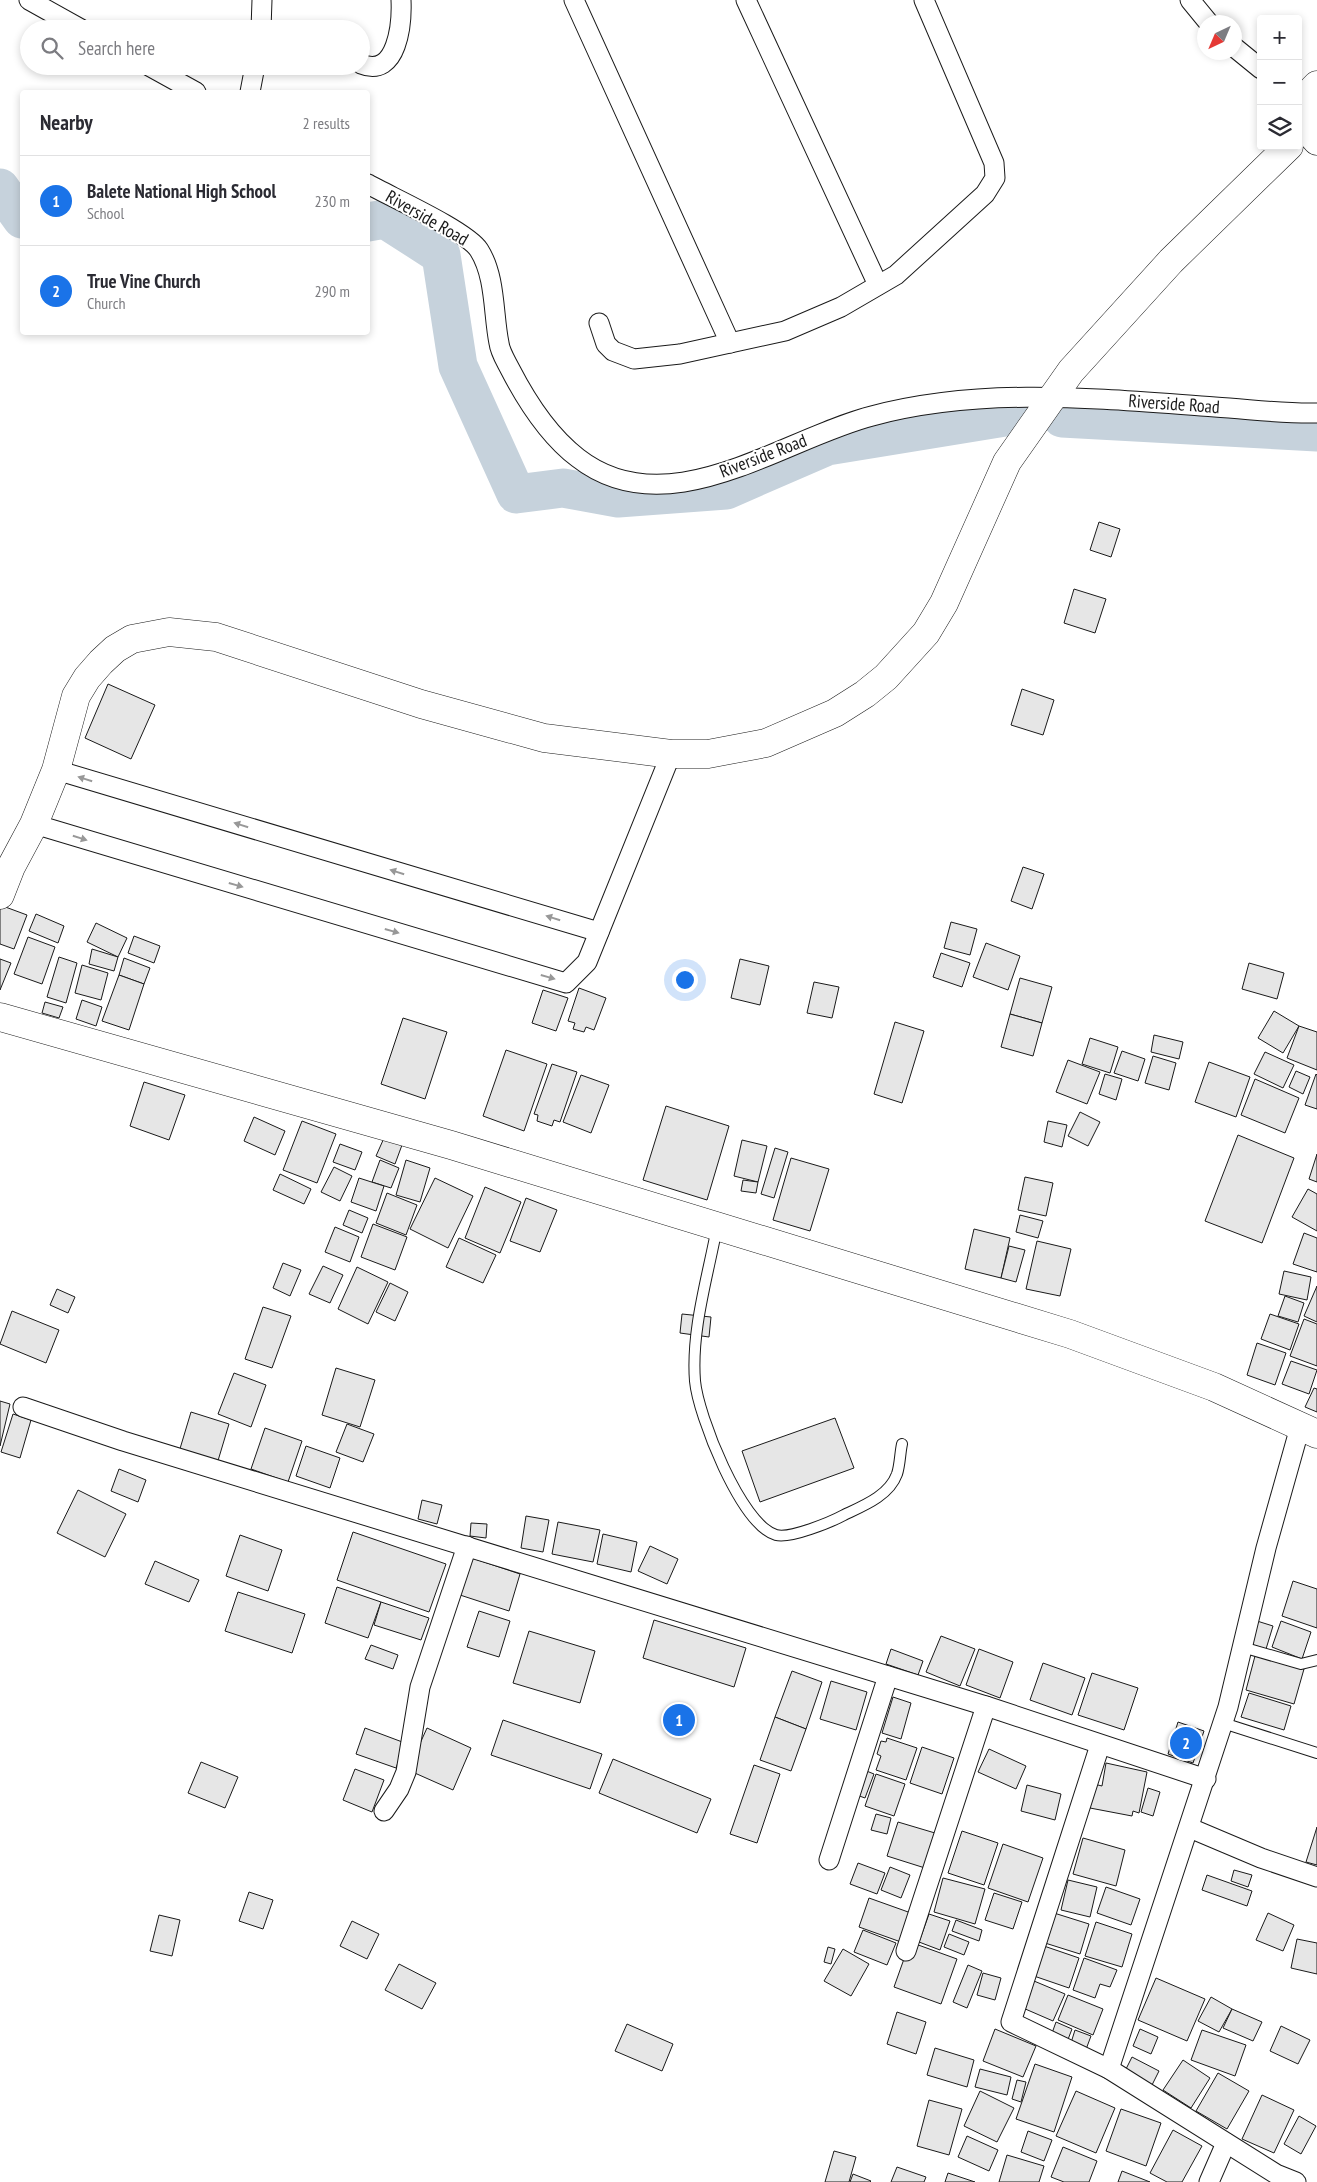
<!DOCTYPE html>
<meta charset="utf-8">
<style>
body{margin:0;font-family:"PT Sans Narrow",sans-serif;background:#f2f2f3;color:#2b2b33}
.controls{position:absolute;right:15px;top:15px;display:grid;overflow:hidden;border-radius:5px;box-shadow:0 2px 8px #0003}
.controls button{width:45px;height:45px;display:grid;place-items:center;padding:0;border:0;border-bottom:1px solid #e1e1e2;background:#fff;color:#2b2b33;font:25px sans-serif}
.compass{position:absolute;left:1197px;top:15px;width:45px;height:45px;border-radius:50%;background:#fff;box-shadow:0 2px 8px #0003;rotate:224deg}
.you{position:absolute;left:684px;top:979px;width:18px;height:18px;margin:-12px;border:4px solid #fff;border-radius:50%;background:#1a73e8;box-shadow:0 0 0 8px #1a73e833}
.badge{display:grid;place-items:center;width:32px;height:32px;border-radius:50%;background:#1a73e8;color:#fff;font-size:16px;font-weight:700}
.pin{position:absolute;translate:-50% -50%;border:2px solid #fff;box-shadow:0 1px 5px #0006}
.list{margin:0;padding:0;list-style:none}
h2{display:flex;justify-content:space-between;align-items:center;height:65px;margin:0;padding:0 20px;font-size:21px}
h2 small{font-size:16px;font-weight:400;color:#7c7c81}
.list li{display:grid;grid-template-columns:32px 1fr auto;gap:15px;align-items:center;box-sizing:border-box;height:90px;padding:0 20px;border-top:1px solid #e1e1e2}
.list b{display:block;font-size:19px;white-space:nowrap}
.list p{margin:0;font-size:16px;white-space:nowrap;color:#7c7c81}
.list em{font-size:16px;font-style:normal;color:#7c7c81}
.icon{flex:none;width:28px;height:28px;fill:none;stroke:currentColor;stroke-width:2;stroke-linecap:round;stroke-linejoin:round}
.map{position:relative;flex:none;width:1317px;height:2182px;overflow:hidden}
.search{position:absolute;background:#fff;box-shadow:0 2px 8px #0003;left:20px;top:20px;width:350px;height:55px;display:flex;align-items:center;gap:12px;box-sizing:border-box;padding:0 18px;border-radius:28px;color:#7c7c81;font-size:19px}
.panel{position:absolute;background:#fff;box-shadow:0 2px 8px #0003;left:20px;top:90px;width:350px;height:245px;border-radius:5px}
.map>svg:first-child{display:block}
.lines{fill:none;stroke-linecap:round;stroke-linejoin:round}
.river{stroke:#c6d2dc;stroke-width:39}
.building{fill:#e6e6e6;stroke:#1a1a1a}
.lane-casing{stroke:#1a1a1a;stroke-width:12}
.street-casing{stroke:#1a1a1a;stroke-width:21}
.secondary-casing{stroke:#1a1a1a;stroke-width:29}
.lane{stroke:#fff;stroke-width:10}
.street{stroke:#fff;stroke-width:19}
.secondary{stroke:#fff;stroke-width:28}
.oneway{fill:#989898}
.labels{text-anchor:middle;stroke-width:4;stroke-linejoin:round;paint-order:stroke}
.street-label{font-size:18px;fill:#1a1a1a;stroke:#fff}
</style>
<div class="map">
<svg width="1317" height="2182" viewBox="0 0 1317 2182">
<rect width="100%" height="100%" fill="#fff"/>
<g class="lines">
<g class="river">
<path d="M0 188 22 219"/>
<path d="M368 222 385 219 441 255 458 366 516 494 563 488 618 498 726 490 827 446 1011 416"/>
<path d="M1062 418 1317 432"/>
</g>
</g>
<g class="building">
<path d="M1099 522 1120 529 1111 557 1090 550Z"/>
<path d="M1074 589 1106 599 1095 633 1064 623Z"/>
<path d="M108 684 155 705 131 759 85 738Z"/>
<path d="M1022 689 1054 700 1043 735 1011 725Z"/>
<path d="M1023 867 1044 874 1032 909 1011 901Z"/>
<path d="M0 905 27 915 14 949 0 944Z"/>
<path d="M36 914 64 926 58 943 29 931Z"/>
<path d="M951 922 977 929 970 955 944 948Z"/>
<path d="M96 923 127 938 118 957 87 942Z"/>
<path d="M134 936 160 946 154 963 128 953Z"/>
<path d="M28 937 55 947 42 984 14 974Z"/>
<path d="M986 943 1020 956 1008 990 973 977Z"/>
<path d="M92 949 118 957 114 971 89 964Z"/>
<path d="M941 953 970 963 962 987 933 977Z"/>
<path d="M59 957 77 963 66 1003 47 997Z"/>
<path d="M124 958 150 968 144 984 119 975Z"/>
<path d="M0 959 11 963 0 990Z"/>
<path d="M740 959 769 966 760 1005 731 998Z"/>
<path d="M1249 963 1284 973 1277 999 1242 989Z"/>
<path d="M82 965 108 973 101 1000 75 993Z"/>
<path d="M119 975 144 984 129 1030 102 1021Z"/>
<path d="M1020 978 1052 987 1042 1023 1010 1014Z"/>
<path d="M814 982 839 987 832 1018 807 1013Z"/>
<path d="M579 988 606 998 594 1030 586 1027 584 1032 573 1029 575 1023 568 1021Z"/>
<path d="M543 990 568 998 556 1031 532 1023Z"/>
<path d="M82 1000 102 1007 96 1026 76 1019Z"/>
<path d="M45 1002 63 1007 59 1018 42 1013Z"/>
<path d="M1274 1011 1299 1026 1283 1053 1258 1038Z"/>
<path d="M1010 1014 1042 1023 1033 1056 1001 1047Z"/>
<path d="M403 1018 447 1032 425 1099 381 1084Z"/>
<path d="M895 1022 924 1031 902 1103 874 1094Z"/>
<path d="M1299 1026 1317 1032V1070L1287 1058Z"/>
<path d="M1154 1035 1183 1042 1179 1059 1151 1052Z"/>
<path d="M1090 1038 1118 1047 1110 1073 1082 1064Z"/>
<path d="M506 1050 547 1064 524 1131 483 1116Z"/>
<path d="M1122 1051 1145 1059 1138 1081 1114 1073Z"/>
<path d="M1265 1052 1294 1065 1283 1088 1254 1074Z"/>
<path d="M1153 1056 1176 1063 1169 1090 1145 1083Z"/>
<path d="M1068 1060 1100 1072 1087 1104 1056 1092Z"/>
<path d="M1209 1062 1250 1077 1236 1117 1195 1102Z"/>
<path d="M552 1064 577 1072 560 1122 554 1120 552 1126 537 1121 538 1115 534 1114Z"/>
<path d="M1296 1071 1310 1077 1303 1094 1289 1087Z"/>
<path d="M1105 1074 1122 1079 1116 1100 1099 1094Z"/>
<path d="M1316 1074 1317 1075V1109L1305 1105Z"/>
<path d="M581 1075 609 1085 591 1133 563 1122Z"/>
<path d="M1255 1079 1299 1098 1285 1133 1241 1115Z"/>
<path d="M144 1082 185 1095 169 1140 130 1126Z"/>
<path d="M666 1106 729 1126 707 1200 643 1180Z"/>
<path d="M1080 1112 1100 1122 1088 1146 1068 1136Z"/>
<path d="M254 1117 285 1131 275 1155 244 1141Z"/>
<path d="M302 1121 336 1134 317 1183 283 1170Z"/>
<path d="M1048 1121 1067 1125 1062 1147 1044 1142Z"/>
<path d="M1238 1135 1294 1158 1262 1243 1205 1221Z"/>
<path d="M384 1138 402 1145 395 1164 376 1156Z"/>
<path d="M742 1140 767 1146 758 1182 734 1176Z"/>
<path d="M340 1144 362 1152 355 1170 333 1162Z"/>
<path d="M775 1148 788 1152 774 1198 761 1194Z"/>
<path d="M1317 1154V1182L1309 1179Z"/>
<path d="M791 1158 829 1169 810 1231 773 1220Z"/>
<path d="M380 1160 399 1168 391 1188 372 1182Z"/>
<path d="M406 1160 430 1168 420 1202 396 1195Z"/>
<path d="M334 1167 352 1176 340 1201 321 1192Z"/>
<path d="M280 1174 311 1189 304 1204 273 1190Z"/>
<path d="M1025 1177 1053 1183 1046 1216 1018 1210Z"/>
<path d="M359 1178 384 1186 376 1211 351 1202Z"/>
<path d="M435 1178 473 1196 448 1248 410 1229Z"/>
<path d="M743 1180 758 1182 756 1193 741 1191Z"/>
<path d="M485 1187 521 1202 500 1253 465 1238Z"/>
<path d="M1308 1189 1317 1194V1231L1292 1217Z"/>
<path d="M387 1193 417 1205 406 1235 376 1223Z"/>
<path d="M526 1198 557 1210 540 1252 510 1241Z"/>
<path d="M349 1210 368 1218 362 1233 343 1225Z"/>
<path d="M1020 1215 1043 1221 1038 1238 1016 1232Z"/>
<path d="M373 1224 407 1237 395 1270 361 1257Z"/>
<path d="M335 1227 359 1237 350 1262 325 1252Z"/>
<path d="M974 1229 1010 1238 1001 1278 965 1269Z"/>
<path d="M1304 1233 1317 1238V1272L1293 1264Z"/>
<path d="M459 1238 496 1255 483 1283 446 1267Z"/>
<path d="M1037 1241 1071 1249 1060 1296 1026 1289Z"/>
<path d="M1009 1246 1025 1250 1016 1282 1001 1278Z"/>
<path d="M283 1263 301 1270 290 1296 273 1288Z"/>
<path d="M323 1266 343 1275 330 1303 309 1294Z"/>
<path d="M357 1267 388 1282 368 1324 338 1309Z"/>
<path d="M1284 1271 1311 1277 1307 1300 1279 1294Z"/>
<path d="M390 1283 408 1292 395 1321 376 1312Z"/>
<path d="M1317 1286V1322L1304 1316Z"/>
<path d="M57 1289 75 1297 68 1313 50 1305Z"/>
<path d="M1285 1296 1304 1303 1298 1322 1278 1316Z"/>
<path d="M263 1307 291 1316 272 1368 245 1359Z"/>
<path d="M12 1311 59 1330 46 1363 0 1344Z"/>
<path d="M682 1314 711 1317 709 1337 680 1333Z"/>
<path d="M1270 1314 1299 1324 1290 1350 1261 1339Z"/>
<path d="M1304 1319 1317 1324V1366L1290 1356Z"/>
<path d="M1257 1343 1286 1353 1275 1385 1247 1375Z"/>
<path d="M1291 1361 1317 1370 1309 1394 1282 1384Z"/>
<path d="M336 1368 375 1380 360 1427 322 1415Z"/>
<path d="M234 1373 266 1385 251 1427 218 1414Z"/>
<path d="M1314 1388 1317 1389V1412L1305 1407Z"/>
<path d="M0 1401 10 1404 0 1446Z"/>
<path d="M191 1412 229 1424 217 1464 179 1452Z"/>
<path d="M13 1414 31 1420 20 1458 1 1452Z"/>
<path d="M835 1418 854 1468 760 1502 742 1451Z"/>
<path d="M347 1424 374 1434 363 1462 336 1452Z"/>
<path d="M265 1428 302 1441 288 1482 251 1469Z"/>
<path d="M306 1446 340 1458 330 1488 296 1476Z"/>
<path d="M119 1469 146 1480 138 1502 111 1491Z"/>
<path d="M78 1490 126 1514 105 1557 57 1533Z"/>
<path d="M422 1500 442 1505 437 1524 418 1519Z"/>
<path d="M526 1516 549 1520 543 1552 521 1548Z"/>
<path d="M558 1522 600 1530 593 1562 552 1554Z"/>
<path d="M471 1523 487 1524 486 1538 470 1536Z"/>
<path d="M353 1532 446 1564 429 1612 337 1580Z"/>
<path d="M603 1534 637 1542 631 1572 597 1564Z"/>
<path d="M240 1535 282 1550 268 1591 226 1576Z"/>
<path d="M650 1546 678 1559 667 1584 638 1571Z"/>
<path d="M472 1558 520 1574 509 1611 460 1595Z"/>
<path d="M155 1561 199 1580 189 1602 145 1584Z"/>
<path d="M1293 1581 1317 1589V1628L1282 1616Z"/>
<path d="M337 1587 381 1602 368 1638 325 1623Z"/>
<path d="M238 1592 305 1614 292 1653 225 1631Z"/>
<path d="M381 1602 429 1618 421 1640 374 1625Z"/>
<path d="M479 1611 510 1621 499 1657 467 1647Z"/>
<path d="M654 1620 746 1648 734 1687 643 1658Z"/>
<path d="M1257 1621 1273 1626 1266 1649 1250 1644Z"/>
<path d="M1281 1621 1311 1632 1302 1659 1272 1647Z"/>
<path d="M529 1631 595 1651 580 1703 513 1683Z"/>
<path d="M941 1636 975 1649 960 1686 926 1672Z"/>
<path d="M371 1645 398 1655 393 1669 365 1659Z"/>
<path d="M891 1649 923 1661 918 1675 886 1664Z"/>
<path d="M979 1649 1013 1662 1000 1698 966 1685Z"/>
<path d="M1255 1656 1304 1669 1294 1704 1246 1690Z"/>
<path d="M1043 1663 1085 1678 1072 1715 1030 1700Z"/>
<path d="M792 1671 822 1682 806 1729 775 1717Z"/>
<path d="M1092 1673 1138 1688 1124 1730 1078 1715Z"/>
<path d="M831 1681 867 1692 856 1730 820 1719Z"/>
<path d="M1249 1693 1291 1706 1284 1730 1241 1717Z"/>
<path d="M893 1697 911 1703 901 1739 882 1733Z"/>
<path d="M775 1717 806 1729 791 1771 760 1760Z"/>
<path d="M503 1720 602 1754 590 1789 491 1755Z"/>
<path d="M1178 1722 1204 1731 1193 1763 1168 1754Z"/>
<path d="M365 1728 405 1743 396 1768 356 1754Z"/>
<path d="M427 1728 471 1748 453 1790 408 1770Z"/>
<path d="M887 1738 917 1748 906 1780 876 1770 881 1756 877 1754 881 1741 886 1742Z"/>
<path d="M922 1747 954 1758 942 1794 910 1783Z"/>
<path d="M989 1749 1026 1766 1016 1789 978 1772Z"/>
<path d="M613 1759 711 1799 697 1833 599 1793Z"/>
<path d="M201 1762 238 1777 225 1808 188 1793Z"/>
<path d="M1106 1763 1147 1772 1139 1813 1133 1811 1132 1816 1090 1808 1094 1784 1102 1786Z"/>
<path d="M754 1765 780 1774 757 1843 730 1834Z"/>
<path d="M355 1769 384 1780 372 1812 343 1800Z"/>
<path d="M864 1770 874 1774 865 1798 854 1794Z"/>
<path d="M876 1774 905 1784 894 1816 865 1806Z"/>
<path d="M1027 1785 1061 1794 1055 1820 1021 1811Z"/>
<path d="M1148 1788 1160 1792 1153 1816 1141 1812Z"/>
<path d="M876 1814 891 1818 887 1834 871 1830Z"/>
<path d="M898 1822 935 1833 925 1868 887 1856Z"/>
<path d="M1317 1827V1865L1306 1862Z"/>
<path d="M962 1831 998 1843 984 1885 948 1873Z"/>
<path d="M1083 1838 1125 1850 1116 1886 1073 1874Z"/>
<path d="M1003 1844 1043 1858 1028 1902 988 1888Z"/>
<path d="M858 1863 885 1873 877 1894 850 1884Z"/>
<path d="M890 1867 910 1875 901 1898 881 1890Z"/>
<path d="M1234 1870 1252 1875 1248 1887 1231 1881Z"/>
<path d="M1207 1875 1252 1891 1247 1906 1202 1890Z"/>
<path d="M943 1878 985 1889 975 1924 934 1912Z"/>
<path d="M1068 1880 1097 1887 1090 1917 1061 1910Z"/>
<path d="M1106 1887 1140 1899 1131 1925 1097 1913Z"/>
<path d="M249 1892 273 1900 263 1929 239 1921Z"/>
<path d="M994 1893 1022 1902 1013 1929 985 1920Z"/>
<path d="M869 1898 911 1913 901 1942 859 1927Z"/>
<path d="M1054 1913 1089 1924 1080 1954 1045 1943Z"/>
<path d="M1268 1913 1294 1925 1283 1951 1256 1940Z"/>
<path d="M929 1914 950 1921 940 1950 919 1942Z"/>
<path d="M159 1915 180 1920 172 1956 150 1951Z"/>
<path d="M956 1920 982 1930 979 1941 952 1931Z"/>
<path d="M352 1921 379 1934 367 1959 340 1946Z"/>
<path d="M1096 1922 1132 1934 1122 1967 1085 1956Z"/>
<path d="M863 1930 896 1943 887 1965 854 1952Z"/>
<path d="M949 1934 969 1942 964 1955 944 1947Z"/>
<path d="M1297 1939 1317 1943V1974L1291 1968Z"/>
<path d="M910 1942 957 1959 941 2004 894 1987Z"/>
<path d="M1041 1945 1079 1958 1069 1988 1031 1975Z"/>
<path d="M828 1947 835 1949 831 1964 824 1962Z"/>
<path d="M843 1949 869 1964 851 1996 824 1981Z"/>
<path d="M1084 1958 1117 1970 1110 1987 1100 1984 1095 1998 1073 1990Z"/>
<path d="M399 1964 436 1983 422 2009 385 1990Z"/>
<path d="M968 1965 982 1971 967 2008 953 2002Z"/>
<path d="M983 1973 1001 1978 995 2000 977 1995Z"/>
<path d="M1156 1978 1205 1999 1187 2041 1138 2020Z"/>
<path d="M1034 1981 1065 1994 1053 2021 1023 2008Z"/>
<path d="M1068 1995 1103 2009 1093 2035 1058 2020Z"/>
<path d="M1211 1997 1232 2009 1219 2032 1198 2021Z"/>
<path d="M1232 2009 1262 2022 1253 2041 1223 2028Z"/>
<path d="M897 2012 926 2022 916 2054 887 2044Z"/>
<path d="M1056 2022 1072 2029 1067 2042 1051 2036Z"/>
<path d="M627 2024 673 2044 662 2071 615 2051Z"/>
<path d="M1281 2026 1310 2040 1298 2064 1270 2051Z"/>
<path d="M995 2029 1036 2046 1023 2077 983 2061Z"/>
<path d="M1140 2029 1158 2037 1151 2054 1133 2046Z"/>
<path d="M1075 2030 1091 2036 1085 2052 1070 2046Z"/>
<path d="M1202 2030 1246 2045 1235 2076 1191 2060Z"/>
<path d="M935 2048 974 2060 967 2087 927 2075Z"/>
<path d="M1132 2057 1159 2071 1150 2089 1123 2075Z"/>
<path d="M1183 2060 1210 2078 1191 2108 1163 2090Z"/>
<path d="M1035 2064 1072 2077 1054 2132 1016 2119Z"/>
<path d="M980 2069 1011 2077 1007 2095 975 2087Z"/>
<path d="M1218 2073 1249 2091 1227 2129 1196 2111Z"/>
<path d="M1017 2080 1026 2082 1021 2102 1012 2099Z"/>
<path d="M980 2091 1014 2108 997 2142 964 2126Z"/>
<path d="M1076 2091 1115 2108 1096 2153 1056 2136Z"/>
<path d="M1262 2095 1294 2110 1274 2153 1242 2139Z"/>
<path d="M929 2100 962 2109 949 2155 917 2146Z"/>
<path d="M1121 2109 1161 2123 1146 2166 1106 2151Z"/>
<path d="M1299 2116 1316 2126 1301 2154 1284 2144Z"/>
<path d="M1173 2130 1202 2146 1182 2182H1167L1150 2173Z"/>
<path d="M1028 2131 1052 2140 1044 2161 1021 2152Z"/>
<path d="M967 2136 998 2150 989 2171 958 2157Z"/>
<path d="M1063 2147 1097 2161 1089 2182H1064L1051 2177Z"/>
<path d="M834 2151 856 2157 849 2182H825Z"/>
<path d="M1007 2155 1044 2166 1039 2182H999Z"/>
<path d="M897 2167 926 2177 924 2182H891Z"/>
<path d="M1122 2171 1150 2182H1118Z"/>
<path d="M948 2173 975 2182H945Z"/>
<path d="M853 2174 871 2181 870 2182H850Z"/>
</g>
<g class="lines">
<g class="lane-casing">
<g id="lane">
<path d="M717 1227C708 1276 691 1330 695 1381 698 1415 741 1525 776 1535 790 1539 831 1522 844 1515 863 1506 889 1496 897 1474 900 1465 900 1453 902 1444"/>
<path d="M1242 1647 1301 1664 1317 1660"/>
<path d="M1223 1723 1317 1753"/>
</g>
</g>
<g class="street-casing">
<g id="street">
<path d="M29 0 81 29"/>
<path d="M574 0 730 343"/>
<path d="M746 0 878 285"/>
<path d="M1190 0 1208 22"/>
<path d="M261 29 262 0"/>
<path d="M1234 47 1261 69"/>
<path d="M361 64C398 79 402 22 401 0"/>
<path d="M149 66 196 92"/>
<path d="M250 92 255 66"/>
<path d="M368 184C391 197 467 231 479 250 496 277 493 314 499 343 500 352 506 361 510 369 527 402 549 436 578 458 668 528 782 439 872 416 984 386 1102 399 1215 407 1249 409 1283 414 1317 413"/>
<path d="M599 323 606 344 613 351 634 359 680 354 785 331 841 307 896 275 985 194 995 178 994 163 924 0"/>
<path d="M56 770 599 932"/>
<path d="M34 824 566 983 587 962 671 754"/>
<path d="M23 1407 123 1441 986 1706 1206 1779"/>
<path d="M1100 1745 1011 2022 1109 2069 1276 2174 1296 2182"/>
<path d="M384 1811 399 1789 406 1772 420 1687 467 1546"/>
<path d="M1190 1828 1261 1858 1317 1877"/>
<path d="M829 1860 888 1676"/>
<path d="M906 1951 986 1706"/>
<path d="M1109 2069 1228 1707 1266 1548 1300 1427"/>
<path d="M1209 2182 1226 2143"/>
</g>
</g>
<g class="secondary-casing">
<g id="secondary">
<path d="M1317 85C1298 103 1300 123 1317 141"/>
<path d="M0 895 11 867 34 824 56 770 76 696 87 678 101 662 115 649 132 639 169 632 216 637 421 704 544 738 671 754H708L766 743 835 713 865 694 886 677 926 633 944 603 1007 462 1071 371 1171 261 1289 146"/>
<path d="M0 1017 451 1145 1070 1334 1214 1387 1317 1434"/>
</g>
</g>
<use href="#lane" class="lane"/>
<use href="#street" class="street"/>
<use href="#secondary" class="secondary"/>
</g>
<defs><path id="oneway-solid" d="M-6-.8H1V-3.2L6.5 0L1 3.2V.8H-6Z" transform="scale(1.25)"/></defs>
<g class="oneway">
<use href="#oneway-solid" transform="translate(85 779) rotate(-163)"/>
<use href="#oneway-solid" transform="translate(241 825) rotate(-163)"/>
<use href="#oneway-solid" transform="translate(80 838) rotate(17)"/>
<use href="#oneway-solid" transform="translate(397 872) rotate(-163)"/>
<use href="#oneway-solid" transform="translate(236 885) rotate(16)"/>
<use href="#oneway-solid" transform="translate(553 918) rotate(-163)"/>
<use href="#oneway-solid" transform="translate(392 931) rotate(16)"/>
<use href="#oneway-solid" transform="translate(548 977) rotate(16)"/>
</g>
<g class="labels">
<g class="street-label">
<text transform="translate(427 218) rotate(30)" y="6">Riverside Road</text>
<text transform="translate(1174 404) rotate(4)" y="6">Riverside Road</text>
<text transform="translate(763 456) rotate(-21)" y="6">Riverside Road</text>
</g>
</g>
</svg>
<div class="controls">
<button>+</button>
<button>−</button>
<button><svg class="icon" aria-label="layers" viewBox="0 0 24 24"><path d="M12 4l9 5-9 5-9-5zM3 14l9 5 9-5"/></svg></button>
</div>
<svg class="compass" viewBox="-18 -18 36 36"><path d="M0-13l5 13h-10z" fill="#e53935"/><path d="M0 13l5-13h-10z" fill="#7c7c81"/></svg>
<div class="you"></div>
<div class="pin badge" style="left:679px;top:1720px">1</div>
<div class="pin badge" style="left:1186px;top:1743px">2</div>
<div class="search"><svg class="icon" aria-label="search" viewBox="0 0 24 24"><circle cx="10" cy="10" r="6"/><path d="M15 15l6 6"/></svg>Search here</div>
<section class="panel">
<h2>Nearby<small>2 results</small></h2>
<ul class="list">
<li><span class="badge">1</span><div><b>Balete National High School</b><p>School</p></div><em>230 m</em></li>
<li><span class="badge">2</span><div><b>True Vine Church</b><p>Church</p></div><em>290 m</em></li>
</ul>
</section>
</div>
